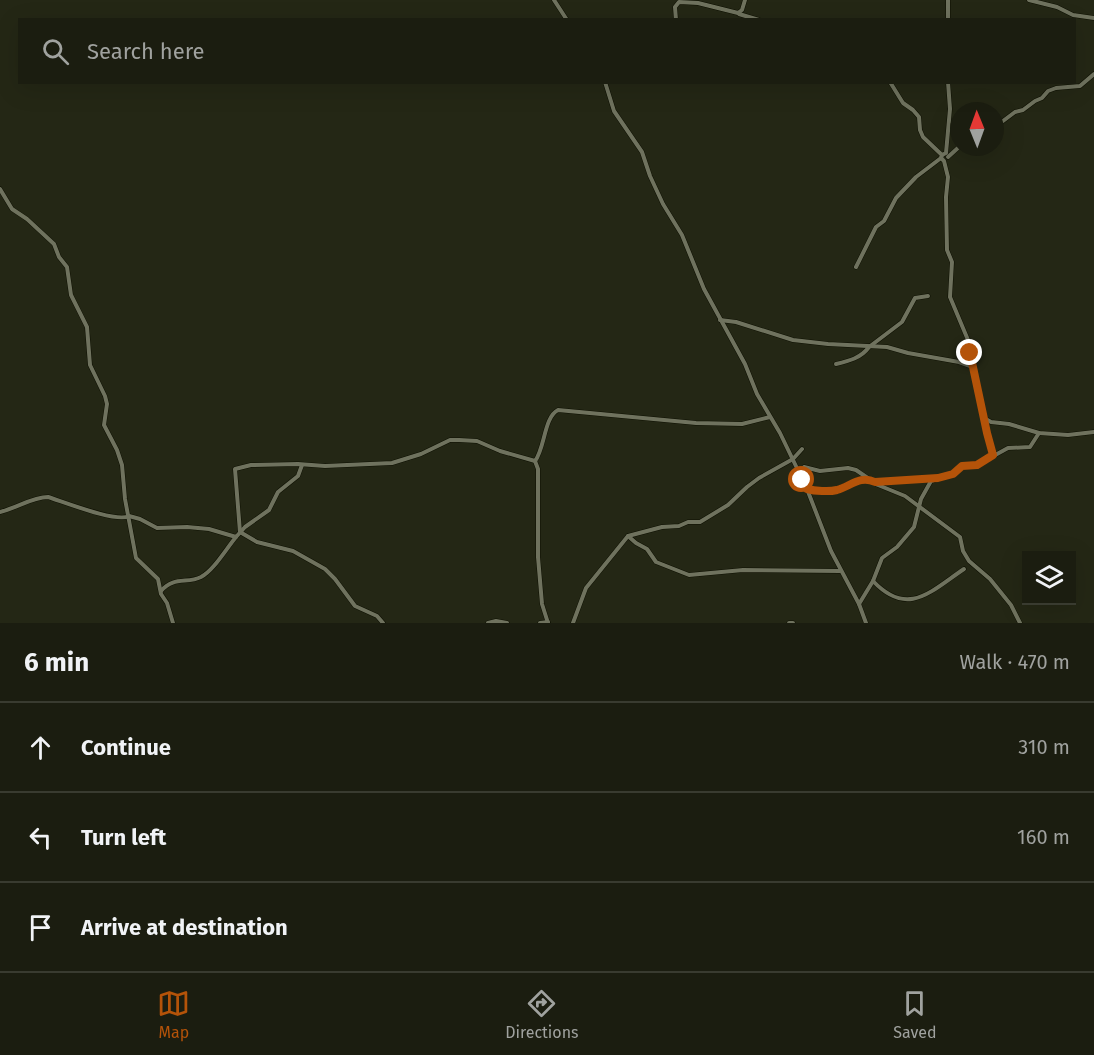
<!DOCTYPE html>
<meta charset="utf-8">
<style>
body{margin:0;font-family:"Fira Sans",sans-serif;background:#242619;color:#f1f3f6}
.controls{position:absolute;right:18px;bottom:18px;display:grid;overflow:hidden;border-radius:0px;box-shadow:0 6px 24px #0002}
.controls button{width:54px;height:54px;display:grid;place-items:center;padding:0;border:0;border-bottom:2px solid #393b30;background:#1b1d10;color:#f1f3f6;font:30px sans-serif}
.compass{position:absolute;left:950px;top:102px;width:54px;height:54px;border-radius:50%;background:#1b1d10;box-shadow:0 6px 24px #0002;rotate:359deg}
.stop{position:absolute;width:18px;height:18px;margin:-14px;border:4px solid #b45309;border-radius:50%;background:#fff}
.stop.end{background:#b45309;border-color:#fff;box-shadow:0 2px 6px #0008}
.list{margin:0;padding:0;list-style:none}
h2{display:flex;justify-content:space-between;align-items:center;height:78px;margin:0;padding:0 24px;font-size:26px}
h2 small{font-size:20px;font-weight:400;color:#a0a29f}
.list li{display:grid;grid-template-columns:39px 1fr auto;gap:18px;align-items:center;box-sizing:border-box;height:90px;padding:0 24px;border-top:2px solid #393b30}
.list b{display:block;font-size:22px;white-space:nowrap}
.list em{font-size:20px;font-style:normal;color:#a0a29f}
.icon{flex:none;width:33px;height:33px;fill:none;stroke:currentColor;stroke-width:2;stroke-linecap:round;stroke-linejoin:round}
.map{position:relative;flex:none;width:1094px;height:623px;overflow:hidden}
.search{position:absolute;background:#1b1d10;box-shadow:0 6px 24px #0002;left:18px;right:18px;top:18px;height:66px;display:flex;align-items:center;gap:15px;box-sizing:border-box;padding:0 21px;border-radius:0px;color:#a0a29f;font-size:22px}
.sheet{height:348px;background:#1b1d10}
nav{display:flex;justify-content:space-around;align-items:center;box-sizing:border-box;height:84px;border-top:2px solid #393b30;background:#1b1d10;font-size:16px;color:#a0a29f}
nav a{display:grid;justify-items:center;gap:3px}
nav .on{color:#b45309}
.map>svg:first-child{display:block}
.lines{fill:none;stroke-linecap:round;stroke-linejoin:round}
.street-casing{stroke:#0e1002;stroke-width:5}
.street{stroke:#6f725e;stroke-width:4}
.route{stroke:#b45309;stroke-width:8}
</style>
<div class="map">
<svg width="1094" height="623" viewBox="0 0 1094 623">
<rect width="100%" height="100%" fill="#242715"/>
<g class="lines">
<g class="street-casing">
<g id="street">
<path d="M554 0 567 20"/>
<path d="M1029 0 1057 7 1073 15 1094 18"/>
<path d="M739 14 759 20"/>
<path d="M676 20 675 7 679 2 698 3 738 13 742 10 745 0"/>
<path d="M948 20V0"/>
<path d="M605 82 614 111 642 152 650 176 663 204 682 235 704 289 745 364 757 394 780 433 807 489 831 551 859 604 866 623"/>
<path d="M890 82 903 103 913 110 919 117 920 130 923 137 942 155 941 158 944 161 948 177 946 197 947 250 952 262 950 297 968 340 987 433 993 455"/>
<path d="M995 127 1015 112 1023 110 1035 101 1042 98 1048 91 1056 88 1080 86 1094 74"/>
<path d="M942 155 946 153 950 109 948 82"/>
<path d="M948 157 959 147"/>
<path d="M0 189 12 209 27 219 54 244 59 257 67 267 71 295 87 327 90 365 105 396 107 404 104 425 117 450 122 465 125 499 136 558 158 579 161 594 167 603 173 623"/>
<path d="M856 267 876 227 884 221 896 198 916 177 941 158"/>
<path d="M720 320 736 322 793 340 828 344 887 347 908 353 959 362 973 367"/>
<path d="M836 364C849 361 861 358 869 347L902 322 915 298 928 296"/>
<path d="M984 418 991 422 1009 424 1039 433 1068 435 1094 432"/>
<path d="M535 461C545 448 544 417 558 410L696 423 742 424 770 417"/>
<path d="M804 467 820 471 848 468 856 470 878 485 905 496 960 537 963 551 969 561 990 579 1011 605 1020 623"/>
<path d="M876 482 937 478"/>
<path d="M807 489 834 490 854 482 869 479"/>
<path d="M0 512C17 508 32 497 48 497 64 502 117 523 129 516L140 519 157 528 187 527 209 529 236 537 245 527 269 510 278 492 298 476 302 465"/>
<path d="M628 536 636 543 647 549 656 562 689 575 743 570 840 571"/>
<path d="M873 581C908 618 931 591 964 569"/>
<path d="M161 591C174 576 187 584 201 577 214 570 226 549 236 537"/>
<path d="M859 604 873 581 882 558 897 547 914 527 921 499 931 481 953 474 962 466 977 465 1008 448 1030 447 1039 433"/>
<path d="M383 623 377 616 355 606 335 579 325 569 293 551 257 542 240 532 235 469 251 465 298 464 325 466 392 463 421 454 450 440H459L477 441 500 451 535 461 538 469V557L542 604 548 623"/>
<path d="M488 623 496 621 507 623"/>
<path d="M540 623 548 622"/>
<path d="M573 623 586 588 628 536 662 527 679 526 688 522H700L728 505 747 487 759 478 793 459 802 449"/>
<path d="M789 623H793"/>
</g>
</g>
<use href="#street" class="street"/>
</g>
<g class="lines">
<path class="route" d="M802 480 807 489C815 491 829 492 837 490 851 486 860 475 875 482L938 478 953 474 962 466 977 465 993 455 987 433 970 353"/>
</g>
</svg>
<div class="controls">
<button><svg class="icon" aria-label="layers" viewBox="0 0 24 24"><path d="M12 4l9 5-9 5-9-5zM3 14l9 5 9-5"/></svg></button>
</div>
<svg class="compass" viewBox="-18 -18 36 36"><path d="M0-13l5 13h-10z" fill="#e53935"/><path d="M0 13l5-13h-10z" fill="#a0a29f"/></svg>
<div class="stop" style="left:802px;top:480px"></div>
<div class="stop end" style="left:970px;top:353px"></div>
<div class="search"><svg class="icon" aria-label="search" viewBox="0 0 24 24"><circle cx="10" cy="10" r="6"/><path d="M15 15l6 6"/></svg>Search here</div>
</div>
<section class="sheet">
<h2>6 min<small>Walk · 470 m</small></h2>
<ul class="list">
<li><svg class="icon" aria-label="ahead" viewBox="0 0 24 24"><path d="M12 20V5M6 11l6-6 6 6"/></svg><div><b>Continue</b></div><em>310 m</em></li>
<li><svg class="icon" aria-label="left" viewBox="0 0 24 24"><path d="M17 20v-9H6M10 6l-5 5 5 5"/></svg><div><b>Turn left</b></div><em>160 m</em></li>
<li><svg class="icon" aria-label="arrive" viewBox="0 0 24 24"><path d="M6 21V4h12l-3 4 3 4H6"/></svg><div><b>Arrive at destination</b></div></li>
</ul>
</section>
<nav>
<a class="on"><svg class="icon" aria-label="map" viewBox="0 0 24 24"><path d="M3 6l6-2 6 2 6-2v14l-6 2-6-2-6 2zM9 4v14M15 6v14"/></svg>Map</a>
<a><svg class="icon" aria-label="directions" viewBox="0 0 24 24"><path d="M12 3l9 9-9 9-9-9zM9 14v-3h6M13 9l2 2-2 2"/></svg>Directions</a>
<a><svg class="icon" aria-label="saved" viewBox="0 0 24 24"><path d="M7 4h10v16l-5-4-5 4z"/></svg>Saved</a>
</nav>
